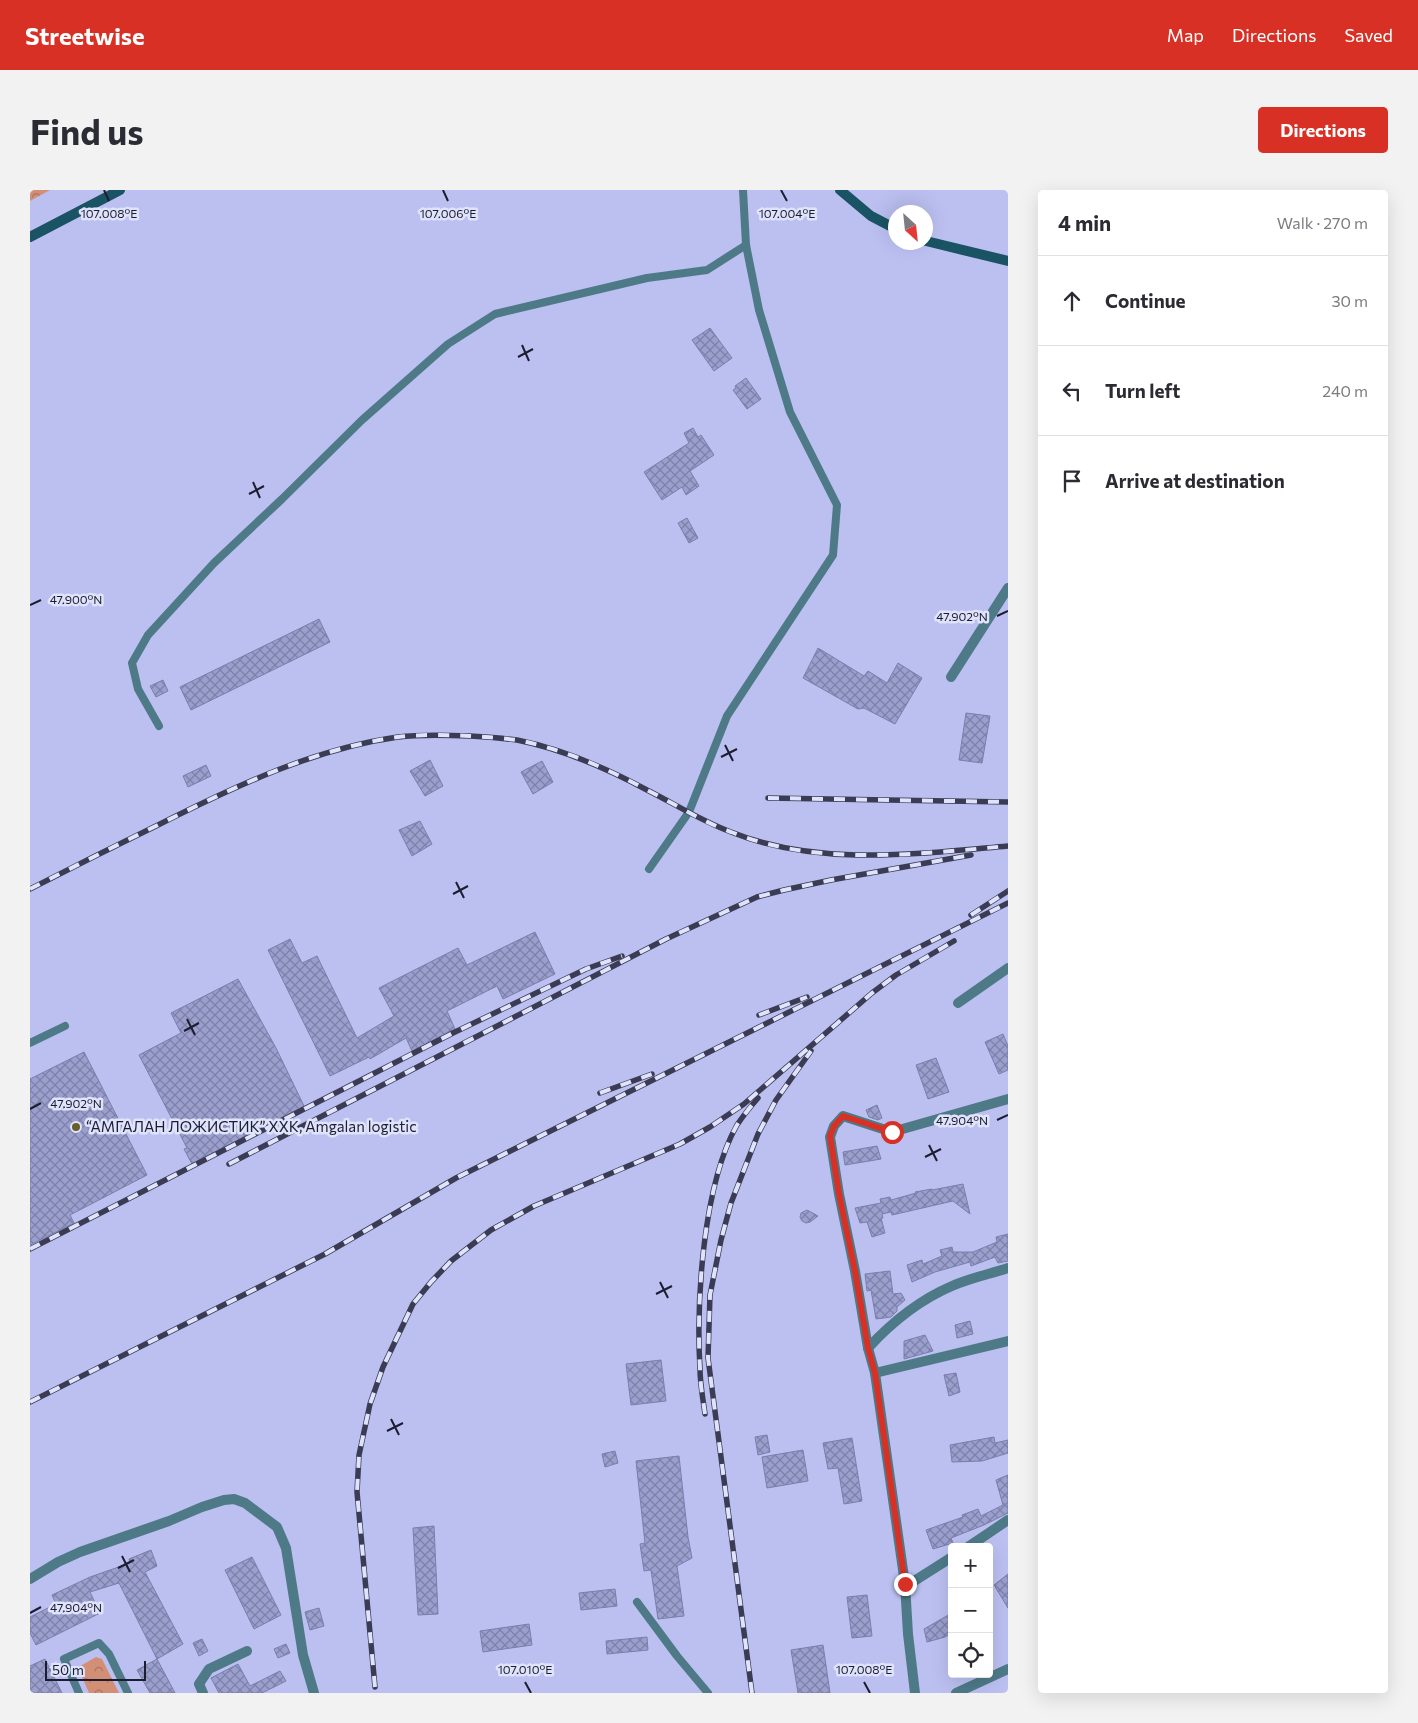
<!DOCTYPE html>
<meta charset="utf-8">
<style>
body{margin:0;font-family:Commissioner,sans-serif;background:#f2f2f3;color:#2b2b33}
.controls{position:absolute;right:15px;bottom:15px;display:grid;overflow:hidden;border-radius:5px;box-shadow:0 5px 20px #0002}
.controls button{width:45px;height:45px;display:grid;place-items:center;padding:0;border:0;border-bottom:1px solid #e1e1e2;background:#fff;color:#2b2b33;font:25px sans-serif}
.compass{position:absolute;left:858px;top:15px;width:45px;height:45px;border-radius:50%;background:#fff;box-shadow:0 5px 20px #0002;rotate:153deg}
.scale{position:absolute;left:15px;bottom:12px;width:101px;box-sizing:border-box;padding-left:5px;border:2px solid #1c1d2f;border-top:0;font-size:14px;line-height:18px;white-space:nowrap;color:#1c1d2f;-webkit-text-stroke:4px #e0e3fc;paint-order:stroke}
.stop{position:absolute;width:15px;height:15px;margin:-11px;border:4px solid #d93025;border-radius:50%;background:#fff}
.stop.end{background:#d93025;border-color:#fff;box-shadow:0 1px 5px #0008}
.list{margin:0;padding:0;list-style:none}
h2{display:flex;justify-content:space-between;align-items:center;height:65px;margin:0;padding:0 20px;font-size:21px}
h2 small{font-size:16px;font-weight:400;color:#7c7c81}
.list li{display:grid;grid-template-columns:32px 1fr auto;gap:15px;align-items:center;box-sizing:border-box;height:90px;padding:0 20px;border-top:1px solid #e1e1e2}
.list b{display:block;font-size:19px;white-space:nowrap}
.list em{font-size:16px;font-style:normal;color:#7c7c81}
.icon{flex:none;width:28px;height:28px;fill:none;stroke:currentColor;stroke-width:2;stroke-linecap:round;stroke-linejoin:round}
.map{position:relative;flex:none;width:978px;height:1503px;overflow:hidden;border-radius:5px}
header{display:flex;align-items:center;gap:30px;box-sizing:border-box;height:70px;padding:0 25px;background:#d93025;color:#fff}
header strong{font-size:24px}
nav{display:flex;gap:28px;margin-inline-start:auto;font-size:18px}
.intro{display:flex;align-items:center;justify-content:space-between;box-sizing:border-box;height:120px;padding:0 30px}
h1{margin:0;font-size:35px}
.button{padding:12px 22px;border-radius:5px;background:#d93025;color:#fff;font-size:18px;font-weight:700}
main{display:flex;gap:30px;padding:0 30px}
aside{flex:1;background:#fff;border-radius:5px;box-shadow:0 5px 20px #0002}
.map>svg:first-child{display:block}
.park{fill:url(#park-crowns)}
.building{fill:url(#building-cross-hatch);stroke:#7a7eac}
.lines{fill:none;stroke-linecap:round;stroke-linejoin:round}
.service{stroke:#4e7a88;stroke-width:8}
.minor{stroke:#4e7a88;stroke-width:10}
.secondary{stroke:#1a5464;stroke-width:10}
.rail-casing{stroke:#3b3c54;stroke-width:5.5}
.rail{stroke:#e0e3fc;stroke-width:4;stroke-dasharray:11;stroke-linecap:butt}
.route{stroke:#d93025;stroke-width:6}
.ticks{fill:none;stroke:#1c1d2f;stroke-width:2}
.poi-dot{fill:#675e2a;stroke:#e0e3fc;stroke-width:2}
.labels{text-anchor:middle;stroke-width:5;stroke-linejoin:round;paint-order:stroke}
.poi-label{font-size:15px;fill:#1c1d2f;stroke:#e0e3fc;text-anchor:start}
.ticks-label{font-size:12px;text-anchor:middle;fill:#1c1d2f;stroke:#e0e3fc;stroke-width:5;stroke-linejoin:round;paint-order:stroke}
</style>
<header>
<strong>Streetwise</strong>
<nav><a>Map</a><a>Directions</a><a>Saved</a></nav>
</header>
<div class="intro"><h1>Find us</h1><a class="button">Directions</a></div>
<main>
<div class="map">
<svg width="978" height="1503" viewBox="0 0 978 1503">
<defs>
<pattern id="park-crowns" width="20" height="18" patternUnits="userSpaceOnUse" patternTransform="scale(1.25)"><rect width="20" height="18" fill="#d38e76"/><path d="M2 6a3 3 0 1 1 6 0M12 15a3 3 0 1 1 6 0" fill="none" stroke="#aa7361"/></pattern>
<pattern id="building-cross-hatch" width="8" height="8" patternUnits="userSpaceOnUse" patternTransform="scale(1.25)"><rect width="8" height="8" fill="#9a9fce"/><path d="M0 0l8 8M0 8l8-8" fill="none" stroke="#7d81a8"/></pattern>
</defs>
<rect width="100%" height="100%" fill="#bbc0f1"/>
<g class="park">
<path d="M0 0H20L0 11Z"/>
<path d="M66 1467 72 1469 89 1503H59L49 1480 52 1475Z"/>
</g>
<g class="building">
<path d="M680 138 702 168 684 181 662 150Z"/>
<path d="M716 188 731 209 717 219 703 200 706 198 705 196Z"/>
<path d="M663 238 668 247 671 245 684 265 660 281 669 296 656 305 652 297 632 310 614 282 659 253 654 243Z"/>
<path d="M657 328 668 348 659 353 648 333Z"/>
<path d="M289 429 300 452 161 520 150 497Z"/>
<path d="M788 458 834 486 838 481 857 493 868 473 892 488 865 534 834 518 828 519 773 488Z"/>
<path d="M133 490 138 501 126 507 120 496Z"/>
<path d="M936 523 960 526 952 573 929 570Z"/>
<path d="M400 570 413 596 395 606 380 581Z"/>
<path d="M512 571 523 592 503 604 491 582Z"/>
<path d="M176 575 181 586 158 597 153 586Z"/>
<path d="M390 631 402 654 382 666 369 640Z"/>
<path d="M505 742 525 784 473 809 467 796 417 821 425 839 382 861 376 848 340 869 339 867 300 886 238 760 260 749 272 773 287 766 327 848 364 826 349 798 428 758 437 775Z"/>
<path d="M208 789 246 858 274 916 162 974 154 959 157 958 109 865 151 843 141 823Z"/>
<path d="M973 844 978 856V880L969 884 955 852Z"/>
<path d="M54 862 117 985 40 1025 44 1033 0 1055V889Z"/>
<path d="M906 868 919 902 898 909 886 875Z"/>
<path d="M847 915 852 928 848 930 839 927 836 920Z"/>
<path d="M847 956 851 969 815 975 813 962Z"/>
<path d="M933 994 940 1024 923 1011 862 1025 861 1022 852 1024 853 1028H851L855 1043 842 1047 837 1032 830 1033 825 1018 851 1013 850 1009 860 1007 861 1010 886 1003 885 1002 902 999V1000Z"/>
<path d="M777 1020 788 1026 780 1032 776 1033 772 1031 770 1027 771 1023Z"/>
<path d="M978 1044V1071L968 1073 965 1067 941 1076 940 1072 905 1082 882 1092 877 1075 892 1070 893 1074 912 1066 910 1060 922 1057 923 1062H943L967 1052 966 1047Z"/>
<path d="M860 1081 863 1104 871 1103 875 1110 867 1117V1121L861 1127 846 1129 841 1100 837 1101 835 1084Z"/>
<path d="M940 1131 943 1144 927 1148 925 1135Z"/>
<path d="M895 1145 903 1161 874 1169V1151Z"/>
<path d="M631 1170 636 1211 601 1215 596 1174Z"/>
<path d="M926 1183 930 1202 919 1206 914 1185Z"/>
<path d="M737 1245 740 1262 728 1265 725 1247Z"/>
<path d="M964 1247 965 1253 978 1250V1263L952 1271 922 1272 920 1255Z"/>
<path d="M822 1248 832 1311 814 1314 808 1278 798 1279 793 1253Z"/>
<path d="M773 1260 778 1291 737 1298 732 1267Z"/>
<path d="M585 1261 588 1273 575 1277 572 1264Z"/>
<path d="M649 1266 658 1347 662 1368 647 1376 654 1426 628 1429 621 1380 614 1381 610 1354 615 1353 606 1271Z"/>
<path d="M978 1285V1323L954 1335 921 1348 923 1353 903 1359 896 1340 933 1327 932 1325 948 1319 951 1326 973 1315 966 1290Z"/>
<path d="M404 1336 408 1424 388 1425 383 1338Z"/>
<path d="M121 1360 127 1376 115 1382 153 1454 127 1469 89 1393 60 1402 70 1423 6 1455 0 1443V1427L26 1414 22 1405 60 1387 100 1373 99 1369Z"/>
<path d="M222 1367 251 1425 224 1439 195 1380Z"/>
<path d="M978 1384V1418L964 1395Z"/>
<path d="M585 1399 587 1416 551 1420 549 1403Z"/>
<path d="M837 1405 842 1446 822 1448 817 1407Z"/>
<path d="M289 1418 294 1436 280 1440 275 1422Z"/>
<path d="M922 1423V1443L915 1447 897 1452 894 1439Z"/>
<path d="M499 1434 502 1455 453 1462 450 1441Z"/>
<path d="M617 1447 618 1460 577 1464 576 1451Z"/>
<path d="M172 1449 178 1461 169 1466 163 1453Z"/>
<path d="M256 1454 260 1463 248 1468 244 1459Z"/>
<path d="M793 1455 800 1503H768L761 1460Z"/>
<path d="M15 1469 32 1503H0V1476Z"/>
<path d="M127 1469 145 1503H120L107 1480Z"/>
<path d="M208 1474 220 1496 250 1481 256 1491 232 1503H189L181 1488Z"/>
</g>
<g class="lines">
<g class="service">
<path d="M129 536 108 499 102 473 118 445 184 373 252 309 332 230 418 154 465 124 617 88 677 80 716 55"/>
<path d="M619 679 659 622 697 526 803 365 807 315 760 222 729 120 716 55 713 0"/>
<path d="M0 853 35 836"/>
<path d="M607 1412 647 1466 678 1503"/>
<path d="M49 1503 34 1469 69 1453 79 1464 98 1503"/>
</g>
<g class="minor">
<path d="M921 487 978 398"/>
<path d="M928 813 978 778"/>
<path d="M838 1158C862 1132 889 1110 922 1096 940 1088 960 1084 978 1078"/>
<path d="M845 1183 978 1151"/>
<path d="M938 1357 978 1330"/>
<path d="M0 1389 28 1372 50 1362 139 1331 172 1317 194 1310 204 1309 215 1313 247 1337 256 1358 273 1465 284 1503"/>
<path d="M875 1394 881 1393 922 1367"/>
<path d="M173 1503 169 1494 179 1479 217 1461"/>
<path d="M885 1503 878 1444 875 1394 845 1183 838 1158 825 1081 809 1004 800 947 804 936 813 926 862 942 978 909"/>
<path d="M926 1503 978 1479"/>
</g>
<g class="secondary">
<path d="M810 0 841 26 866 39"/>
<path d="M0 47 90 0"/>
<path d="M896 51 978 71"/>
</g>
<g class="rail-casing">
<g id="rail">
<path d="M738 608 978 612"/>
<path d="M0 699C43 677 87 655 130 634 206 596 283 559 368 547 392 544 417 545 440 546 456 547 472 548 487 550 533 559 576 578 617 600 645 614 671 631 701 642 788 677 887 664 978 656"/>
<path d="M941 725 978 701"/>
<path d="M729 825 777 807"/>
<path d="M570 903 622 884"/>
<path d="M199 974 636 749 727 707 754 700 801 690 941 665"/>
<path d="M0 1059 423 843 556 779 592 766"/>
<path d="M0 1212 295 1064 426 988 978 713"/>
<path d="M675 1224C673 1209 670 1194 670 1179 666 1111 673 995 707 935 713 926 721 916 728 908"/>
<path d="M345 1497 327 1302 329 1265 340 1214 353 1177 383 1114 401 1092 421 1071 461 1040 504 1016 650 954 680 937 714 914 842 803 866 785 924 751"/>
<path d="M722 1503 678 1168 680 1105 691 1050 701 1013 728 944 746 910 781 861"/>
</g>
</g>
<use href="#rail" class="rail"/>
</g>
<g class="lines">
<path class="route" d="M862 942 813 926 804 936 800 946 809 1004 825 1081 838 1158 845 1183 875 1394"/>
</g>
<path class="ticks" d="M74 0 79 11M413 0 418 11M751 0 757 11M492 155 499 171M488 167 503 159M223 292 230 308M219 304 234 296M0 415 11 410M967 426 978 421M695 555 703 571M691 567 707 559M426 692 434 708M423 704 438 696M157 829 165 845M154 841 169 833M0 919 11 913M967 930 978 925M899 955 907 971M895 967 911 959M630 1092 638 1108M626 1104 642 1096M361 1229 369 1245M357 1241 373 1233M92 1366 100 1382M88 1378 104 1370M0 1423 11 1417M495 1492 501 1503M834 1492 840 1503"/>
<circle class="poi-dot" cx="46" cy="937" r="5"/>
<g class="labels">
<g class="poi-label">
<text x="56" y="942">“АМГАЛАН ЛОЖИСТИК” ХХК, Amgalan logistic</text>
</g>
</g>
<g class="ticks-label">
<text x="79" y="28">107.008°E</text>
<text x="418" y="28">107.006°E</text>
<text x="757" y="28">107.004°E</text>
<text x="46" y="414">47.900°N</text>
<text x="932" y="431">47.902°N</text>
<text x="46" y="918">47.902°N</text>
<text x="932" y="935">47.904°N</text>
<text x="46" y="1422">47.904°N</text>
<text x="495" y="1484">107.010°E</text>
<text x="834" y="1484">107.008°E</text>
</g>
</svg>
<div class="controls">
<button>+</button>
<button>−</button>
<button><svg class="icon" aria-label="locate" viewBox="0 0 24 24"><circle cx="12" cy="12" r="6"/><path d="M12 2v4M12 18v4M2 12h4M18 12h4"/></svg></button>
</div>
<svg class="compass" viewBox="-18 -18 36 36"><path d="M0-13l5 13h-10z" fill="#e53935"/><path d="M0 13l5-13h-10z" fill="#7c7c81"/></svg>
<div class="scale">50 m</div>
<div class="stop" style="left:862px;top:942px"></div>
<div class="stop end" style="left:875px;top:1394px"></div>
</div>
<aside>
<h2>4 min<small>Walk · 270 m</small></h2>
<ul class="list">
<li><svg class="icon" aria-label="ahead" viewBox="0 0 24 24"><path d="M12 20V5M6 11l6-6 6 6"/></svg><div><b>Continue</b></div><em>30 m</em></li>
<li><svg class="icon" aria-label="left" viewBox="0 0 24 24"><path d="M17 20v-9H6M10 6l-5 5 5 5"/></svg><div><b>Turn left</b></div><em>240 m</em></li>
<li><svg class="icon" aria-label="arrive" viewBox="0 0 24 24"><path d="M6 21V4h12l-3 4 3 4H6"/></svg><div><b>Arrive at destination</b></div></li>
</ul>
</aside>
</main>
